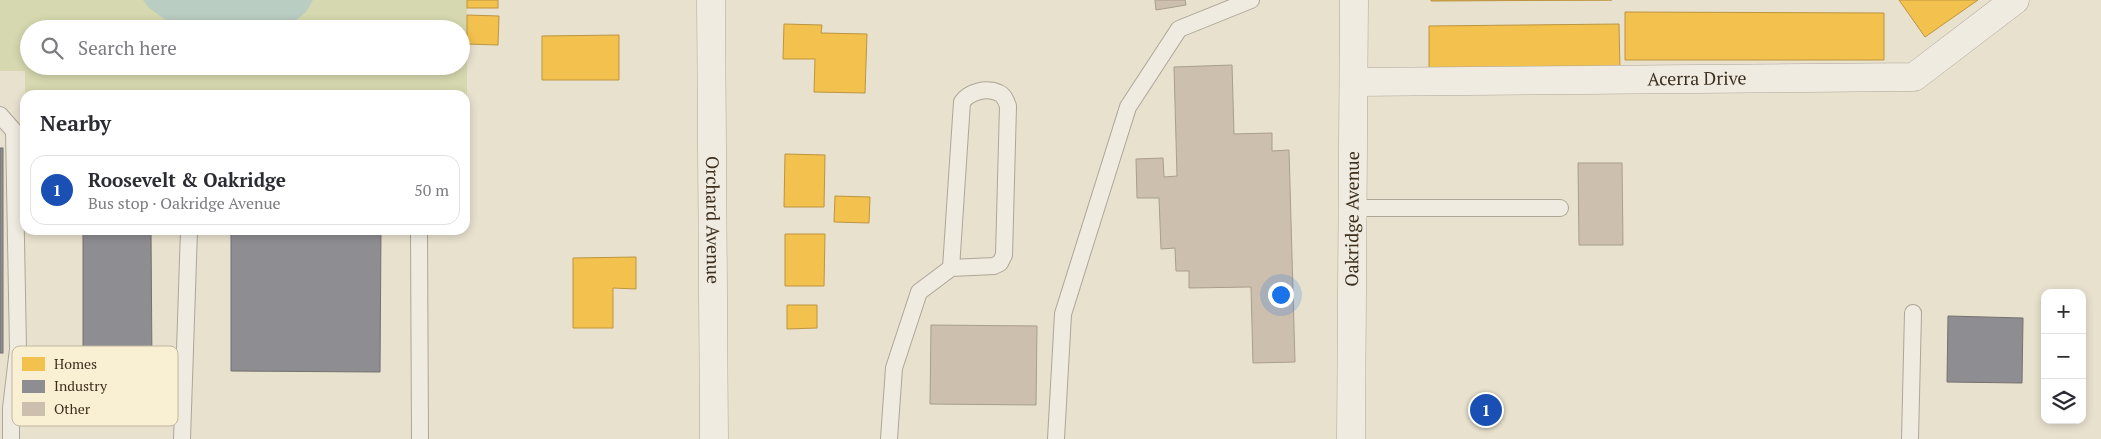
<!DOCTYPE html>
<meta charset="utf-8">
<style>
body{margin:0;font-family:"PT Serif",serif;background:#f7f7f7;color:#2b2b33}
.controls{position:absolute;right:15px;bottom:15px;display:grid;overflow:hidden;border-radius:10px;box-shadow:0 2px 8px #0003}
.controls button{width:45px;height:45px;display:grid;place-items:center;padding:0;border:0;border-bottom:1px solid #e1e1e2;background:#fff;color:#2b2b33;font:25px sans-serif}
.you{position:absolute;left:1280px;top:294px;width:18px;height:18px;margin:-12px;border:4px solid #fff;border-radius:50%;background:#1a73e8;box-shadow:0 0 0 8px #1a73e833}
.badge{display:grid;place-items:center;width:32px;height:32px;border-radius:50%;background:#b45309;color:#fff;font-size:16px;font-weight:700}
.pin{position:absolute;translate:-50% -50%;border:2px solid #fff;box-shadow:0 1px 5px #0006}
.list{margin:0;padding:0;list-style:none}
h2{display:flex;justify-content:space-between;align-items:center;height:65px;margin:0;padding:0 20px;font-size:21px}
h2 small{font-size:16px;font-weight:400;color:#7c7c81}
.list li{display:grid;grid-template-columns:32px 1fr auto;gap:15px;align-items:center;box-sizing:border-box;height:70px;margin:0 10px 10px;padding:0 10px;border:1px solid #e1e1e2;border-radius:15px}
.list b{display:block;font-size:19px;white-space:nowrap}
.list p{margin:0;font-size:16px;white-space:nowrap;color:#7c7c81}
.list em{font-size:16px;font-style:normal;color:#7c7c81}
.icon{flex:none;width:28px;height:28px;fill:none;stroke:currentColor;stroke-width:2;stroke-linecap:round;stroke-linejoin:round}
.map{position:relative;flex:none;width:2101px;height:439px;overflow:hidden}
.search{position:absolute;background:#fff;box-shadow:0 2px 8px #0003;left:20px;top:20px;width:450px;height:55px;display:flex;align-items:center;gap:12px;box-sizing:border-box;padding:0 18px;border-radius:28px;color:#7c7c81;font-size:19px}
.panel{position:absolute;background:#fff;box-shadow:0 2px 8px #0003;left:20px;top:90px;width:450px;height:145px;border-radius:15px}
.map>svg:first-child{display:block}
.green{fill:#d6d9af;fill-rule:evenodd}
.water{fill:#bacdc2}
.homes{fill:#f2c14e;stroke:#bc953f}
.industry{fill:#8d8d92;stroke:#75716f}
.building{fill:#ccbfae;stroke:#a99d8d}
.lines{fill:none;stroke-linecap:round;stroke-linejoin:round}
.lane-casing{stroke:#ada697;stroke-width:18}
.street-casing{stroke:#ada697;stroke-width:29}
.lane{stroke:#efebe1;stroke-width:16}
.street{stroke:#efebe1;stroke-width:28}
.labels{text-anchor:middle;stroke-width:5;stroke-linejoin:round;paint-order:stroke}
.street-label{font-size:18px;fill:#3d2f1d;stroke:#f9f0d4}
.key{fill:#f9f0d4;stroke:#c1b69d;stroke-width:1}
.key-label{font-size:14px;fill:#3d2f1d}
</style>
<div class="map">
<svg width="2101" height="439" viewBox="0 0 2101 439">
<rect width="100%" height="100%" fill="#e8e1ce"/>
<path class="green" d="M0 0H467V151H465V95H25V71H0ZM29 29H461V66H29Z"/>
<path class="water" d="M143 0H313L306 12 286 29H189L167 21 148 7Z"/>
<g class="homes">
<rect x="467" y="0" width="31" height="8"/>
<path d="M1431 0H1612L1431 1Z"/>
<path d="M1899 0H1978L1925 37Z"/>
<path d="M1625 12 1884 13V60H1625Z"/>
<path d="M467 15 499 16 498 45 467 44Z"/>
<path d="M784 24 822 25 821 33 867 34 865 93 814 92 815 59H783Z"/>
<path d="M1619 24 1620 71 1429 72V26Z"/>
<path d="M619 35V80H542V36Z"/>
<path d="M785 154 825 155 824 207H784Z"/>
<path d="M835 196 870 197 869 223 834 222Z"/>
<path d="M785 234H825L824 286H785Z"/>
<path d="M636 257V289L613 288V328H573V258Z"/>
<path d="M787 305H817V328L787 329Z"/>
</g>
<g class="industry">
<rect x="0" y="148" width="3" height="205"/>
<path d="M83 230H151L152 370 83 371Z"/>
<path d="M231 230H381L380 372 231 371Z"/>
<path d="M1948 316 2023 318 2022 383 1947 382Z"/>
</g>
<g class="building">
<path d="M1155 0H1185L1186 5 1156 10Z"/>
<path d="M1232 65 1234 134 1272 133V151L1289 150 1295 362 1253 363 1251 287 1189 288V271H1176L1175 248 1161 249 1159 198H1137L1136 159 1163 158 1164 177 1177 176 1174 67Z"/>
<path d="M1578 163H1622L1623 245H1579Z"/>
<path d="M931 325 1037 326 1036 405 930 404Z"/>
</g>
<g class="lines">
<g class="lane-casing">
<g id="lane">
<path d="M0 115 14 131 18 349 11 408V439"/>
<path d="M1352 208H1560"/>
<path d="M419 230 420 439"/>
<path d="M182 439 189 230"/>
<path d="M889 439 894 368 919 292 951 268 994 266 1000 263 1004 255 1008 106C1006 101 1004 95 999 93 986 87 969 92 962 102L951 268"/>
<path d="M1056 439 1063 314 1128 107 1179 29 1251 0"/>
<path d="M1910 439 1913 313"/>
</g>
</g>
<g class="street-casing">
<g id="street">
<path id="s1" d="M711 0 714 439"/>
<path id="s2" d="M1355 82 1914 77 2015 0"/>
<path id="s3" d="M1351 439 1354 0"/>
</g>
</g>
<use href="#lane" class="lane"/>
<use href="#street" class="street"/>
</g>
<g class="labels">
<g class="street-label">
<text dy="6" stroke="none"><textPath href="#s2" startOffset="342">Acerra Drive</textPath></text>
<text dy="6" stroke="none"><textPath href="#s3" startOffset="220">Oakridge Avenue</textPath></text>
<text dy="6" stroke="none"><textPath href="#s1" startOffset="220">Orchard Avenue</textPath></text>
</g>
</g>
<rect x="12" y="346" width="166" height="80" rx="8" class="key"/>
<rect x="22" y="357" width="23" height="14" fill="#f2c14e"/>
<rect x="22" y="380" width="23" height="13" fill="#8d8d92"/>
<rect x="22" y="402" width="23" height="14" fill="#ccbfae"/>
<g class="key-label">
<text x="54" y="369">Homes</text>
<text x="54" y="391">Industry</text>
<text x="54" y="414">Other</text>
</g>
</svg>
<div class="controls">
<button>+</button>
<button>−</button>
<button><svg class="icon" aria-label="layers" viewBox="0 0 24 24"><path d="M12 4l9 5-9 5-9-5zM3 14l9 5 9-5"/></svg></button>
</div>
<div class="you"></div>
<div class="pin badge" style="left:1486px;top:410px;background:#1a4fb4">1</div>
<div class="search"><svg class="icon" aria-label="search" viewBox="0 0 24 24"><circle cx="10" cy="10" r="6"/><path d="M15 15l6 6"/></svg>Search here</div>
<section class="panel">
<h2>Nearby<small></small></h2>
<ul class="list">
<li><span class="badge" style="background:#1a4fb4">1</span><div><b>Roosevelt &amp; Oakridge</b><p>Bus stop · Oakridge Avenue</p></div><em>50 m</em></li>
</ul>
</section>
</div>
